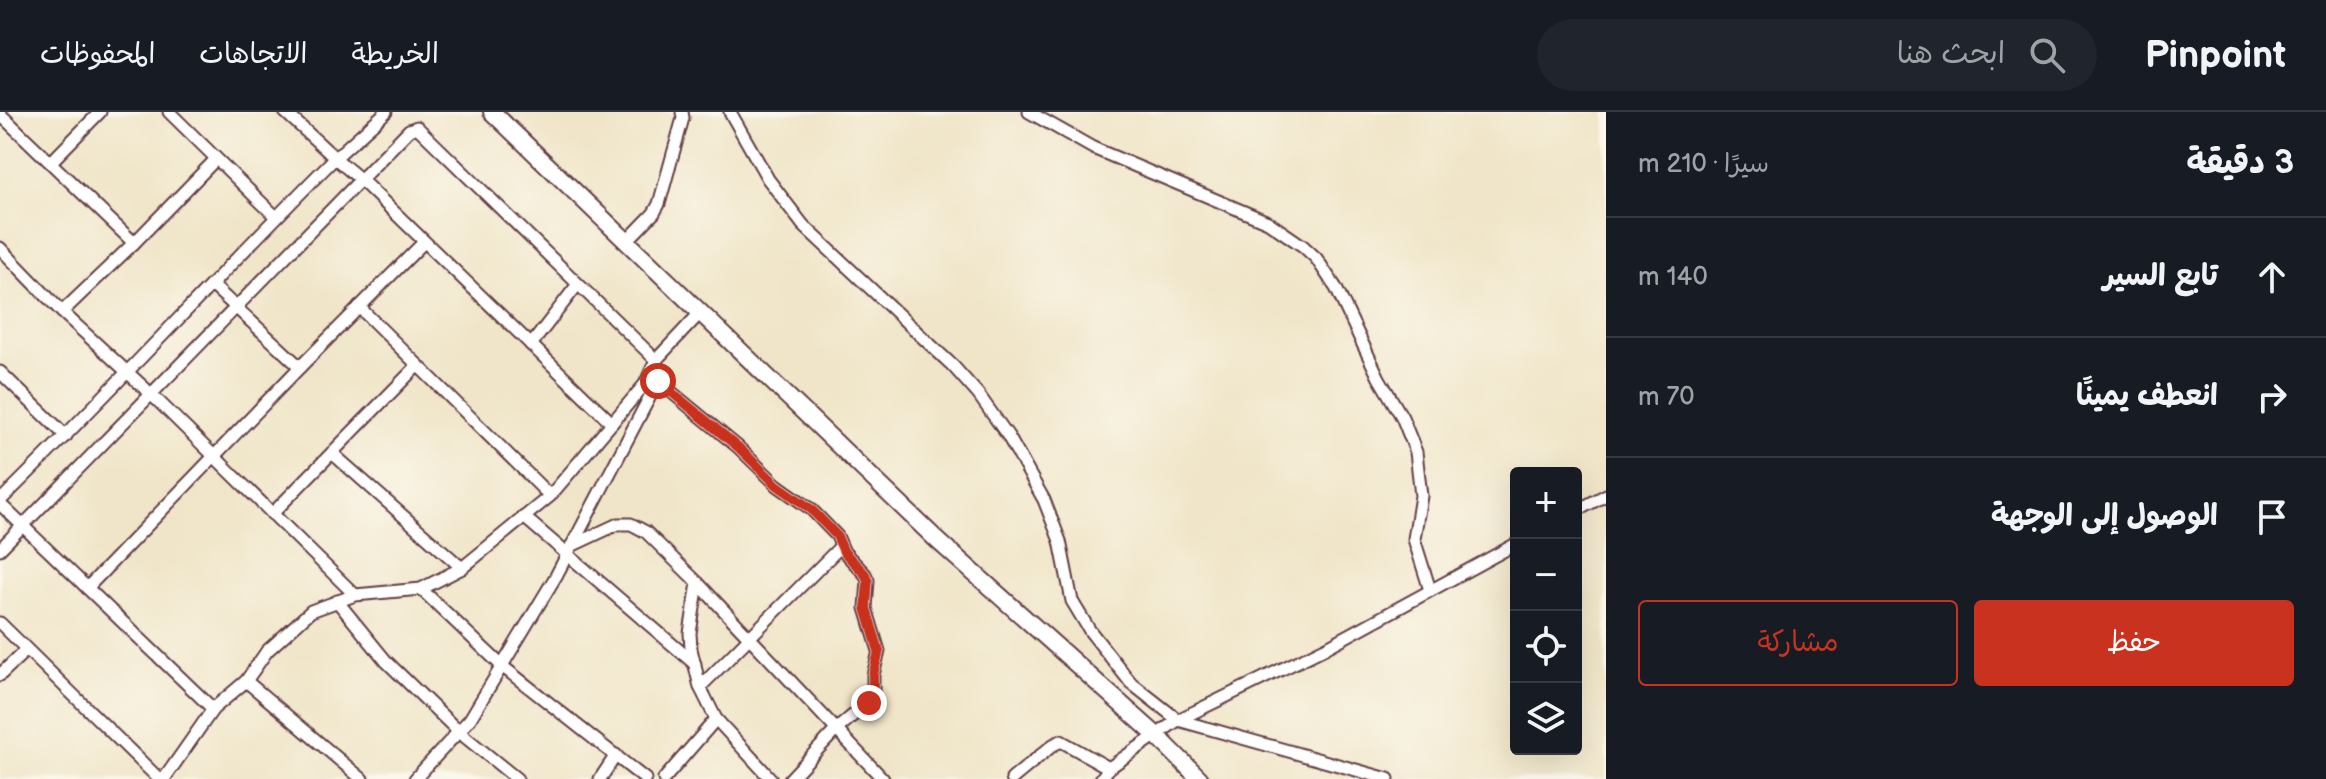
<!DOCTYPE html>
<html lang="ar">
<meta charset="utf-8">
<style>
body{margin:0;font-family:"Balsamiq Sans","Playpen Sans Arabic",sans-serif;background:#20242c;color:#f1f3f6;direction:rtl}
.controls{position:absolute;right:24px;bottom:24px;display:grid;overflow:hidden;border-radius:8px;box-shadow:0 8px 32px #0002}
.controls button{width:72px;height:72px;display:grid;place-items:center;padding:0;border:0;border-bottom:2px solid #363941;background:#171b24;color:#f1f3f6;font:40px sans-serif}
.stop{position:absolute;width:24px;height:24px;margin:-18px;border:6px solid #c8321e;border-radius:50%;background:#fff}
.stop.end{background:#c8321e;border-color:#fff;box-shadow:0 2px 8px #0008}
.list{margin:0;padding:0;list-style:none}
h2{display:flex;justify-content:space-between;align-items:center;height:104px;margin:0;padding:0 32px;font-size:34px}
h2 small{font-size:26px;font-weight:400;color:#9ea1a6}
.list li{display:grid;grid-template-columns:52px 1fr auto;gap:24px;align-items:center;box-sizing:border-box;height:120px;padding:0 32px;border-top:2px solid #363941}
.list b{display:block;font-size:30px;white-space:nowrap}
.list em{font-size:26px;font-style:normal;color:#9ea1a6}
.actions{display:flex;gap:16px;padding:24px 32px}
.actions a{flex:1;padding:18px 0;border:2px solid #c8321e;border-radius:8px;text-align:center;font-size:28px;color:#c8321e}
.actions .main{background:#c8321e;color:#fff}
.icon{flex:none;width:44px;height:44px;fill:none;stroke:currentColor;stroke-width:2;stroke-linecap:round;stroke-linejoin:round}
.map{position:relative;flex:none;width:1606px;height:667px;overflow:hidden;direction:ltr}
header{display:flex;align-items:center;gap:48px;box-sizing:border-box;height:112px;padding:0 40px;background:#171b24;border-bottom:2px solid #363941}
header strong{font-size:38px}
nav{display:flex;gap:44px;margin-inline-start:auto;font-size:28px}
.search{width:560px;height:72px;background:#20242c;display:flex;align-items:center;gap:20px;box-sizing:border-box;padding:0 28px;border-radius:44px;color:#9ea1a6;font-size:30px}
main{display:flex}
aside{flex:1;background:#171b24}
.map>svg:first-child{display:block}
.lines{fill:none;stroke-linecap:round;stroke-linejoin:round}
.minor-casing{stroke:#633d43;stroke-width:15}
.secondary-casing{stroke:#633d43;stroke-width:20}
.minor{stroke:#fff;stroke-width:11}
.secondary{stroke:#fff;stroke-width:16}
.route{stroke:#c8321e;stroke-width:10}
</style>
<header>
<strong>Pinpoint</strong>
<div class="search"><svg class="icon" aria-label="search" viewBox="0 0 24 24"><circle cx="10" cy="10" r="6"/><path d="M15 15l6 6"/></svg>ابحث هنا</div>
<nav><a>الخريطة</a><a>الاتجاهات</a><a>المحفوظات</a></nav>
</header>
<main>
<aside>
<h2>3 دقيقة<small>سيرًا · 210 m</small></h2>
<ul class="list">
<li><svg class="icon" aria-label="ahead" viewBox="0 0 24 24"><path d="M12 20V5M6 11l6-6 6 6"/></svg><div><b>تابع السير</b></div><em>140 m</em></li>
<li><svg class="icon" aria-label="right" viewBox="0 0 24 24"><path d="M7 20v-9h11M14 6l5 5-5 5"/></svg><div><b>انعطف يمينًا</b></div><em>70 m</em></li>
<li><svg class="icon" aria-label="arrive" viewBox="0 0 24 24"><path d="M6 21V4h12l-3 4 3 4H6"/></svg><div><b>الوصول إلى الوجهة</b></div></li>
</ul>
<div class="actions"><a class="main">حفظ</a><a>مشاركة</a></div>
</aside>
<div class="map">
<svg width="1606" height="667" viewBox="0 0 1606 667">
<rect width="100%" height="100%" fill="#fbf7ec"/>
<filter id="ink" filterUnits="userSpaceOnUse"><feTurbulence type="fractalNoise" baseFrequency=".0125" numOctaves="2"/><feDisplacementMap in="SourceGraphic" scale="16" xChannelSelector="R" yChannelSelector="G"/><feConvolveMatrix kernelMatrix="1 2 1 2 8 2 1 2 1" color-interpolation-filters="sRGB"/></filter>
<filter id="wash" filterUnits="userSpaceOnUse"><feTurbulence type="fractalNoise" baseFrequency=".006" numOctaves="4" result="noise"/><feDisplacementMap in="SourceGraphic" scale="32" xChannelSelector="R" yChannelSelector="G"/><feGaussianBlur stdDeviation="1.8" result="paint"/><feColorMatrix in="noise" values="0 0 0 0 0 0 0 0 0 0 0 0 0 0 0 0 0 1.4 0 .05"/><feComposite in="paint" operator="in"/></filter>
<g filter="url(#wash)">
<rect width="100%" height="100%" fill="#f0e5c8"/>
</g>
<g filter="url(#ink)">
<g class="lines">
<g class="minor-casing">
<g id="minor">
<path d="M169 0 276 105"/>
<path d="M386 0 335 46 360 67 612 311"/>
<path d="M730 0 768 67 803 113 953 254 978 282 1008 324 1044 388 1053 411 1060 429 1072 489 1090 519 1131 571 1178 608 1388 667"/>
<path d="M1029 0 1093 36 1268 110 1303 134 1316 146 1336 176 1379 266 1402 305 1416 340 1421 384 1414 427 1430 478"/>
<path d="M0 2 134 131"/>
<path d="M51 50 100 0"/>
<path d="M627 129 654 101 659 92 683 6 682 0"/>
<path d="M0 136 62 200 151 282 355 483"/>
<path d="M212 173 300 255"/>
<path d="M359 195 550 384"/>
<path d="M62 200 134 131 216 47"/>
<path d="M531 233 578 172"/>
<path d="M0 260 66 324"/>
<path d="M658 269 738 335 777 373 811 397 837 424 844 440 865 462 868 468 866 496 879 539 873 563V586L836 618 790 667"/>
<path d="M332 341 462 456"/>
<path d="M0 389C114 277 222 159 335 46L285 0"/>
<path d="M0 392 213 597"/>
<path d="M1576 399 1606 383"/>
<path d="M272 402 418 253"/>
<path d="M524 405 695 552"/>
<path d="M571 434 618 412H631L646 420 698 471 883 667"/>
<path d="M0 437 409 18 417 15 656 248 658 269 556 464 470 607 415 667"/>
<path d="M698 471 690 521 691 537 700 575 716 607 771 667"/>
<path d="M87 476 300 255 424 130"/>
<path d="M421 477 502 554 645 667"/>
<path d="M337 489 386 549 459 620 517 667"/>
<path d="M0 511 159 667"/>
<path d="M0 563 26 538"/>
<path d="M246 569 362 667"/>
<path d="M700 575 841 434"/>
<path d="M164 667 213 597 246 569 267 539 311 499 355 483 421 477 462 456 550 384 645 272 656 248 701 200"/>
<path d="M600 667 616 643"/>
<path d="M664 667 716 607"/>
<path d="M1012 667 1053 633 1061 629 1109 656"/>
<path d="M1101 667 1109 656 1178 608 1327 535 1516 432"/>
</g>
</g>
<g class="secondary-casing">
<path id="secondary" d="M492 0 937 428 1157 624 1200 667"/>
</g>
<use href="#minor" class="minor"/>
<use href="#secondary" class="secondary"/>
</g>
</g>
<g class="lines" filter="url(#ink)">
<path class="route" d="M658 269 738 335 777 373 811 397 837 424 844 440 865 462 868 468 866 496 879 539 873 563V586L869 591"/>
</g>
</svg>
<div class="controls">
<button>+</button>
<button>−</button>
<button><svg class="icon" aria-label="locate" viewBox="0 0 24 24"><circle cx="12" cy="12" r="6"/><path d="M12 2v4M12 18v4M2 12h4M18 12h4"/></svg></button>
<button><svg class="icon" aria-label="layers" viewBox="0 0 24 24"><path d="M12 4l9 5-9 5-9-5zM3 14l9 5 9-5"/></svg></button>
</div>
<div class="stop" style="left:658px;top:269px"></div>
<div class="stop end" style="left:869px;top:591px"></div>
</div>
</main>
